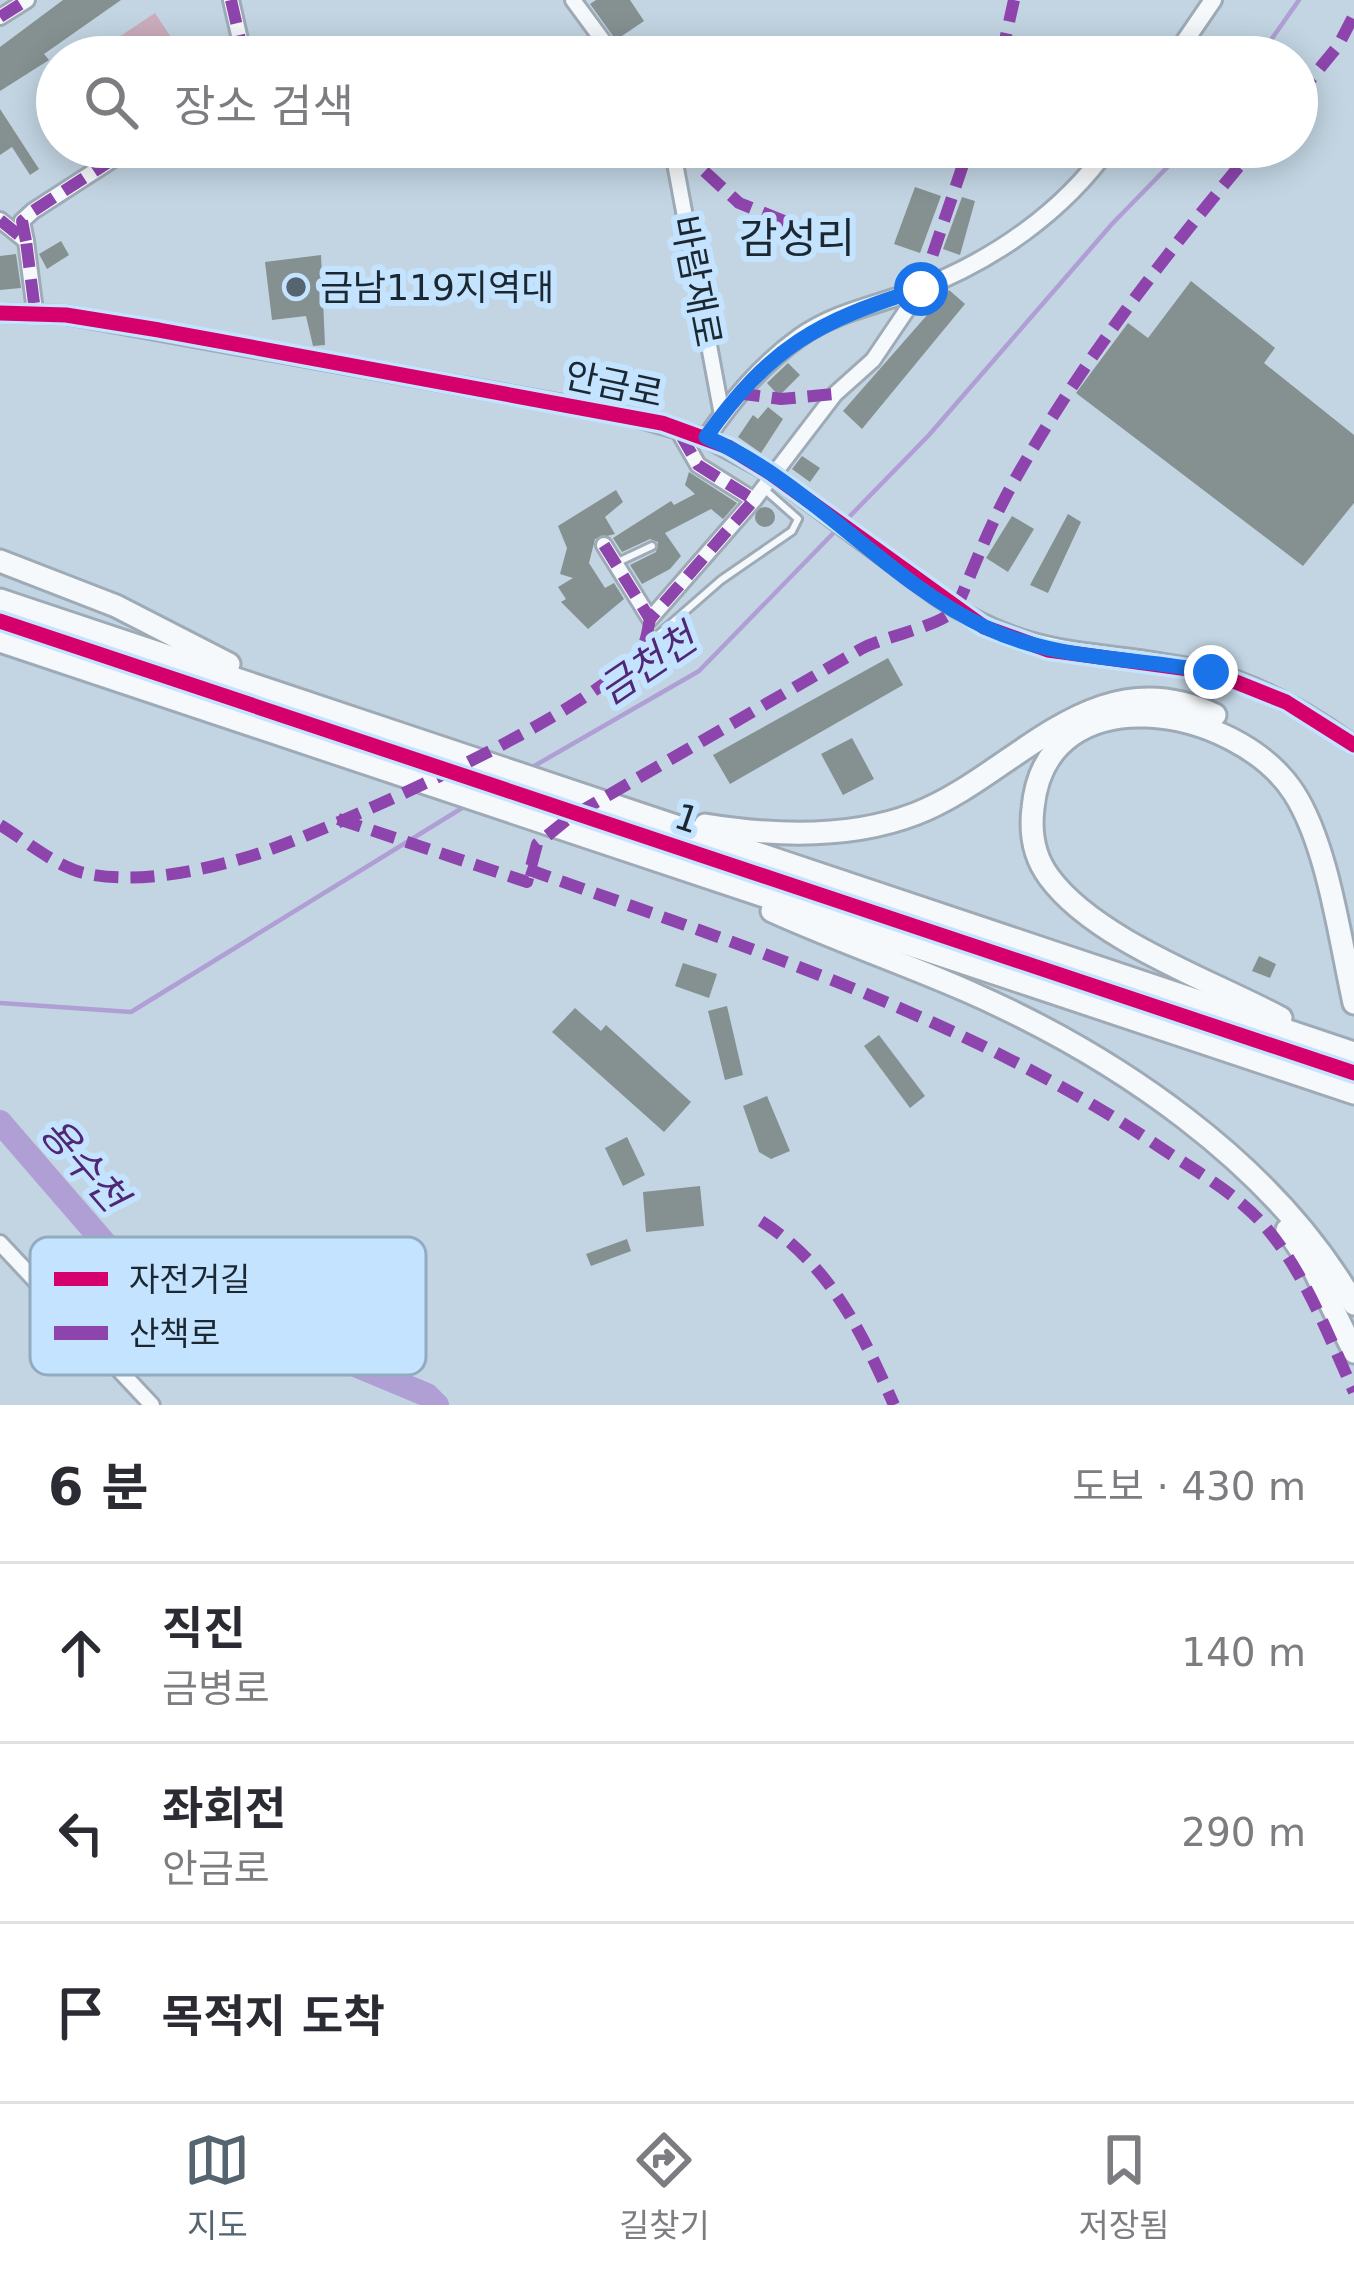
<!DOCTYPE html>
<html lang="ko">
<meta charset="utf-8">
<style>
body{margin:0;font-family:"DejaVu Sans","Noto Sans KR",sans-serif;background:#f2f2f3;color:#2b2b33}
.stop{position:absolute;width:36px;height:36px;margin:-27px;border:9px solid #1a73e8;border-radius:50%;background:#fff}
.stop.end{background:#1a73e8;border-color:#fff;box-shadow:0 3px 12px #0008}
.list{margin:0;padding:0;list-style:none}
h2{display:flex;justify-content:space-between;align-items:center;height:156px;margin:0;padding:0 48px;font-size:51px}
h2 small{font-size:39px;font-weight:400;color:#7c7c81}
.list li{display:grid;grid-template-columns:78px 1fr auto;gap:36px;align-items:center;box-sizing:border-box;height:180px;padding:0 48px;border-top:3px solid #e1e1e2}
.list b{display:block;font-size:45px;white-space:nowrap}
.list p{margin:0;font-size:39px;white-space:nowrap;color:#7c7c81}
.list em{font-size:39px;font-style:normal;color:#7c7c81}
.icon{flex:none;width:66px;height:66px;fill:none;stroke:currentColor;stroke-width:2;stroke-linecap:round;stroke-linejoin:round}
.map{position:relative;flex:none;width:1354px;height:1405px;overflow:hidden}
.search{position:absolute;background:#fff;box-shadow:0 6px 30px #0003;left:36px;right:36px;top:36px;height:132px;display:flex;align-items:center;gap:30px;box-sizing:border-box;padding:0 42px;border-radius:66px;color:#7c7c81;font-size:45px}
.sheet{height:696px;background:#fff}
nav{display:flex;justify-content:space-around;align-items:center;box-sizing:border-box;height:168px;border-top:3px solid #e1e1e2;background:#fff;font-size:33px;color:#7c7c81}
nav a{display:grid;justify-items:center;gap:6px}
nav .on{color:#56646f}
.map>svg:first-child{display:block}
.green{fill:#cbadbc}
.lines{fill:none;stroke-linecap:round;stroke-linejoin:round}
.stream{stroke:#af9fd4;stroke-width:4.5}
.river{stroke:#af9fd4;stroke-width:24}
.building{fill:#859090}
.service-casing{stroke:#9eabb6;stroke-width:12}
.minor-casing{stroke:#9eabb6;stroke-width:20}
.tertiary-casing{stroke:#9eabb6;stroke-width:22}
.trunk-casing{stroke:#9eabb6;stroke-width:27}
.service{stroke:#f6f9fb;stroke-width:6}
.minor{stroke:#f6f9fb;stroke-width:14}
.tertiary{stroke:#f6f9fb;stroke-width:16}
.trunk{stroke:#f6f9fb;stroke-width:21}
.tertiary-bridge-casing{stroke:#9eabb6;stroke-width:22;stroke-linecap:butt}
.tertiary-bridge{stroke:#f6f9fb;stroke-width:16}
.quiet{stroke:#8e44ad;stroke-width:12;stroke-dasharray:24 12;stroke-linecap:butt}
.cycleway-casing{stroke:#c3e3fe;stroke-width:22}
.cycleway{stroke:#d6006c;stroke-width:15}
.route{stroke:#1a73e8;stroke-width:15}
.poi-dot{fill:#56646f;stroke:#c3e3fe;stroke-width:4.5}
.labels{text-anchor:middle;stroke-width:12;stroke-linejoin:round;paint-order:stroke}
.street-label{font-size:36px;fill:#1b2731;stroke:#c3e3fe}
.poi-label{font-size:36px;fill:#1b2731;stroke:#c3e3fe;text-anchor:start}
.water-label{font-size:39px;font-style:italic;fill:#502677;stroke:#c3e3fe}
.quarter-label{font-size:42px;fill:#1b2731;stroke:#c3e3fe}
.key{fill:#c3e3fe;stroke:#91abc0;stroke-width:3}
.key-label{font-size:33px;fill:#1b2731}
</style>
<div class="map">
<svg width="1354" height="1405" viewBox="0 0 1354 1405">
<rect width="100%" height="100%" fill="#c3d5e3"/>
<path class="green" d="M155 13 184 57H89Z"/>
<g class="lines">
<g class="stream">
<path d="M1259 57 1299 0"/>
<path d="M529 769 699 671 929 435 1112 224 1187 147"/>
<path d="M482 796 509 781"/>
<path d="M0 1003 131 1012 467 805"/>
</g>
<path class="river" d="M0 1122 128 1270 427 1395 437 1405"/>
</g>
<g class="building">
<path d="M63 0H121L44 54 49 60 0 91V47Z"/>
<path d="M596 0H630L644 21 616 40 590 4Z"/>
<path d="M0 109 39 169 30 175 12 147 0 155Z"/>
<path d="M915 187 941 196 920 253 894 244Z"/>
<path d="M962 197 975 201 960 255 943 249Z"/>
<path d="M61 241 69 255 47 269 39 254Z"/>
<path d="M16 254 21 288 0 290V256Z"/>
<path d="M321 255 325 345 313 346 306 316 272 320 265 262Z"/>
<path d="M1191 281 1275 348 1264 363 1354 435V503L1303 566 1076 393 1128 323 1148 338Z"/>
<path d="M949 290 965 304 862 429 843 411Z"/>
<path d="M788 363 800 375 779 396 767 383Z"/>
<path d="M768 407 783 419 761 453 738 437 753 415 758 419Z"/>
<path d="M802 456 820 468 810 482 792 469Z"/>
<path d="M689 472 737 503 723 519 711 509 665 533 681 556 670 569 642 584 630 565 656 552 658 542 650 539 622 552 613 538 671 501 674 505 695 494 685 485Z"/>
<path d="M616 490 623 502 605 517 615 534 595 539 589 563 605 588 614 583 624 599 588 629 561 602 566 599 558 587 573 578 560 574 567 548 558 526Z"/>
<circle cx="765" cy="517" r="10"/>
<path d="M1068 514 1081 522 1048 593 1030 585Z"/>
<path d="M1012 516 1034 529 1008 572 986 558Z"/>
<path d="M888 658 903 685 730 784 713 755Z"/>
<path d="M852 738 874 779 843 795 821 754Z"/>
<path d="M1259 956 1276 964 1270 978 1252 971Z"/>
<path d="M683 963 717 974 709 998 675 986Z"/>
<path d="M727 1006 743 1075 725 1080 708 1011Z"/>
<path d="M575 1008 601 1031 606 1025 691 1102 664 1132 552 1032Z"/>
<path d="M879 1035 925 1096 910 1108 864 1046Z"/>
<path d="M767 1096 790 1151 771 1159 759 1152 743 1106Z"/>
<path d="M627 1137 645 1175 623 1186 605 1148Z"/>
<path d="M700 1186 704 1226 646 1232 643 1192Z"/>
<path d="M627 1239 631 1251 591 1266 586 1254Z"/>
</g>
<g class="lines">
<g class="service-casing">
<g id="service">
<path d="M618 562 652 546"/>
<path d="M643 648 721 580 792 531 798 519 764 489"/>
</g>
</g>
<g class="minor-casing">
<g id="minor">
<path d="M231 0 244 57"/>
<path d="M573 0 615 57"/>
<path d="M0 17 27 0"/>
<path d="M672 147 722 415"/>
<path d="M0 220 26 241 35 311"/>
<path d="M26 241 22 221 33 211 132 147"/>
<path d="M754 500 835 394 873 360 921 289"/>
<path d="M604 545 650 619 754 500 698 465 678 430"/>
<path d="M0 1243 152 1405"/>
</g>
</g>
<g class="tertiary-casing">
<g id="tertiary">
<path d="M1174 57 1213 0"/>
<path d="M0 313 66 315 630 416 706 438 769 472"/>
<path d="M706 438C733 399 761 365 800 337 837 311 879 305 919 289 994 260 1063 212 1109 147"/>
<path d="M935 595C1038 665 1096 645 1206 671 1260 684 1310 713 1354 745"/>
</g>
</g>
<g class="trunk-casing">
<g id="trunk">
<path d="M0 561 116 606 229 664"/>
<path d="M0 600 1354 1053"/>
<path d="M0 641 1354 1093"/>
<path d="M705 825C773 836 850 839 915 814 1015 776 1092 656 1215 715"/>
<path d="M772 911C836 940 903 963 967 991 1115 1056 1273 1162 1354 1304"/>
<path d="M1281 1018C1212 981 1095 940 1049 877 1034 857 1030 833 1033 808 1046 671 1237 705 1294 793 1328 846 1340 940 1354 1003"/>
<path d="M1287 1230 1313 1268 1354 1352"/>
</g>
</g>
<use href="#service" class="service"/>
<use href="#minor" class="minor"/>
<use href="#tertiary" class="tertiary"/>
<use href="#trunk" class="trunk"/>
<g class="tertiary-bridge-casing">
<path id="tertiary-bridge" d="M769 472 935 595"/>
</g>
<use href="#tertiary-bridge" class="tertiary-bridge"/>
<g class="quiet">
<path d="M231 0 244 57"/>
<path d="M0 17 27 0"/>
<path d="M1006 57 1005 40 1014 0"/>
<path d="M1297 96 1338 46 1354 15"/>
<path d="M678 147 739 203 829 239"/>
<path d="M0 220 26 241 35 311"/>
<path d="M26 241 22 221 33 211 132 147"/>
<path d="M921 289 969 147"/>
<path d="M736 393 781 399 835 394"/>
<path d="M604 545 650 619 754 500 698 465 678 430"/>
<path d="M338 819 527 882 537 844 569 818 861 649C888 635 939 627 956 609 974 567 990 524 1013 483 1080 363 1167 253 1255 147"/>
<path d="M0 825C25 840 59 869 88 874 140 884 200 871 251 856 323 834 611 706 643 646 647 639 648 627 650 619"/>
<path d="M527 869C745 947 968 1017 1161 1148 1196 1171 1235 1193 1263 1224 1305 1272 1328 1335 1354 1392"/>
<path d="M761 1221C830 1265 862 1332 894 1405"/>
</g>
<g class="cycleway-casing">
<g id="cycleway">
<path d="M0 313 66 315 159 330 662 423 728 447 769 472 984 627 1048 650 1211 672 1286 702 1354 745"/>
<path d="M0 621 1354 1073"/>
</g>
</g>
<use href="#cycleway" class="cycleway"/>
</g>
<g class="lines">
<path class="route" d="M921 289C817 321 770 347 706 437 811 482 884 580 987 628 1057 661 1136 657 1211 672"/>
</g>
<circle class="poi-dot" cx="296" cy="287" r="12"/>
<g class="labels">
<g class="street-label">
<text transform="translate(697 281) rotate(79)" y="13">바람재로</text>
<text transform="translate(614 384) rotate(12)" y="13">안금로</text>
<text transform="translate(687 818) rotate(19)" y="13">1</text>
</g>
<g class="poi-label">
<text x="320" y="300">금남119지역대</text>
</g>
<g class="water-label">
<text transform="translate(647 664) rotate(-34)" y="14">금천천</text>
<text transform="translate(84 1164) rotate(49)" y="14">용수천</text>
</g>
<g class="quarter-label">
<text x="797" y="253">감성리</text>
</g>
</g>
<rect x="30" y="1237" width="396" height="138" rx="18" class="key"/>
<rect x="54" y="1272" width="54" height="14" fill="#d6006c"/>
<rect x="54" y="1326" width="54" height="14" fill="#8e44ad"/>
<g class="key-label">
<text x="129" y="1291">자전거길</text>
<text x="129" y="1345">산책로</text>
</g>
</svg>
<div class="stop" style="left:921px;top:289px"></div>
<div class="stop end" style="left:1211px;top:672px"></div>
<div class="search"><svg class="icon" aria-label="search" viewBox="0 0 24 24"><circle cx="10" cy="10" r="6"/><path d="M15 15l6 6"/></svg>장소 검색</div>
</div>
<section class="sheet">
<h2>6 분<small>도보 · 430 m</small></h2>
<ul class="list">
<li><svg class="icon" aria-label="ahead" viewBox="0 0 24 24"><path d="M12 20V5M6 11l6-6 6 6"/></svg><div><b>직진</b><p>금병로</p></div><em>140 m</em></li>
<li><svg class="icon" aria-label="left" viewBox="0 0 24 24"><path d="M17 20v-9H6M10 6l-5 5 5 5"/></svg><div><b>좌회전</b><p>안금로</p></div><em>290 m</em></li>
<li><svg class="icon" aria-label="arrive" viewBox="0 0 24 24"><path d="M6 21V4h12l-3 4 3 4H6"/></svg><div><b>목적지 도착</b></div></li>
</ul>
</section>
<nav>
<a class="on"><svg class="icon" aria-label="map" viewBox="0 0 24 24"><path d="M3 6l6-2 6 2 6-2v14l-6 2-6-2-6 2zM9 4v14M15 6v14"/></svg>지도</a>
<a><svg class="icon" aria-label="directions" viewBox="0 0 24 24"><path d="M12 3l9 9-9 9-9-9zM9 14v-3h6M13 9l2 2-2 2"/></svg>길찾기</a>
<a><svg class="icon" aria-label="saved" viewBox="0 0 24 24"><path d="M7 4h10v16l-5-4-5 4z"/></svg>저장됨</a>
</nav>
